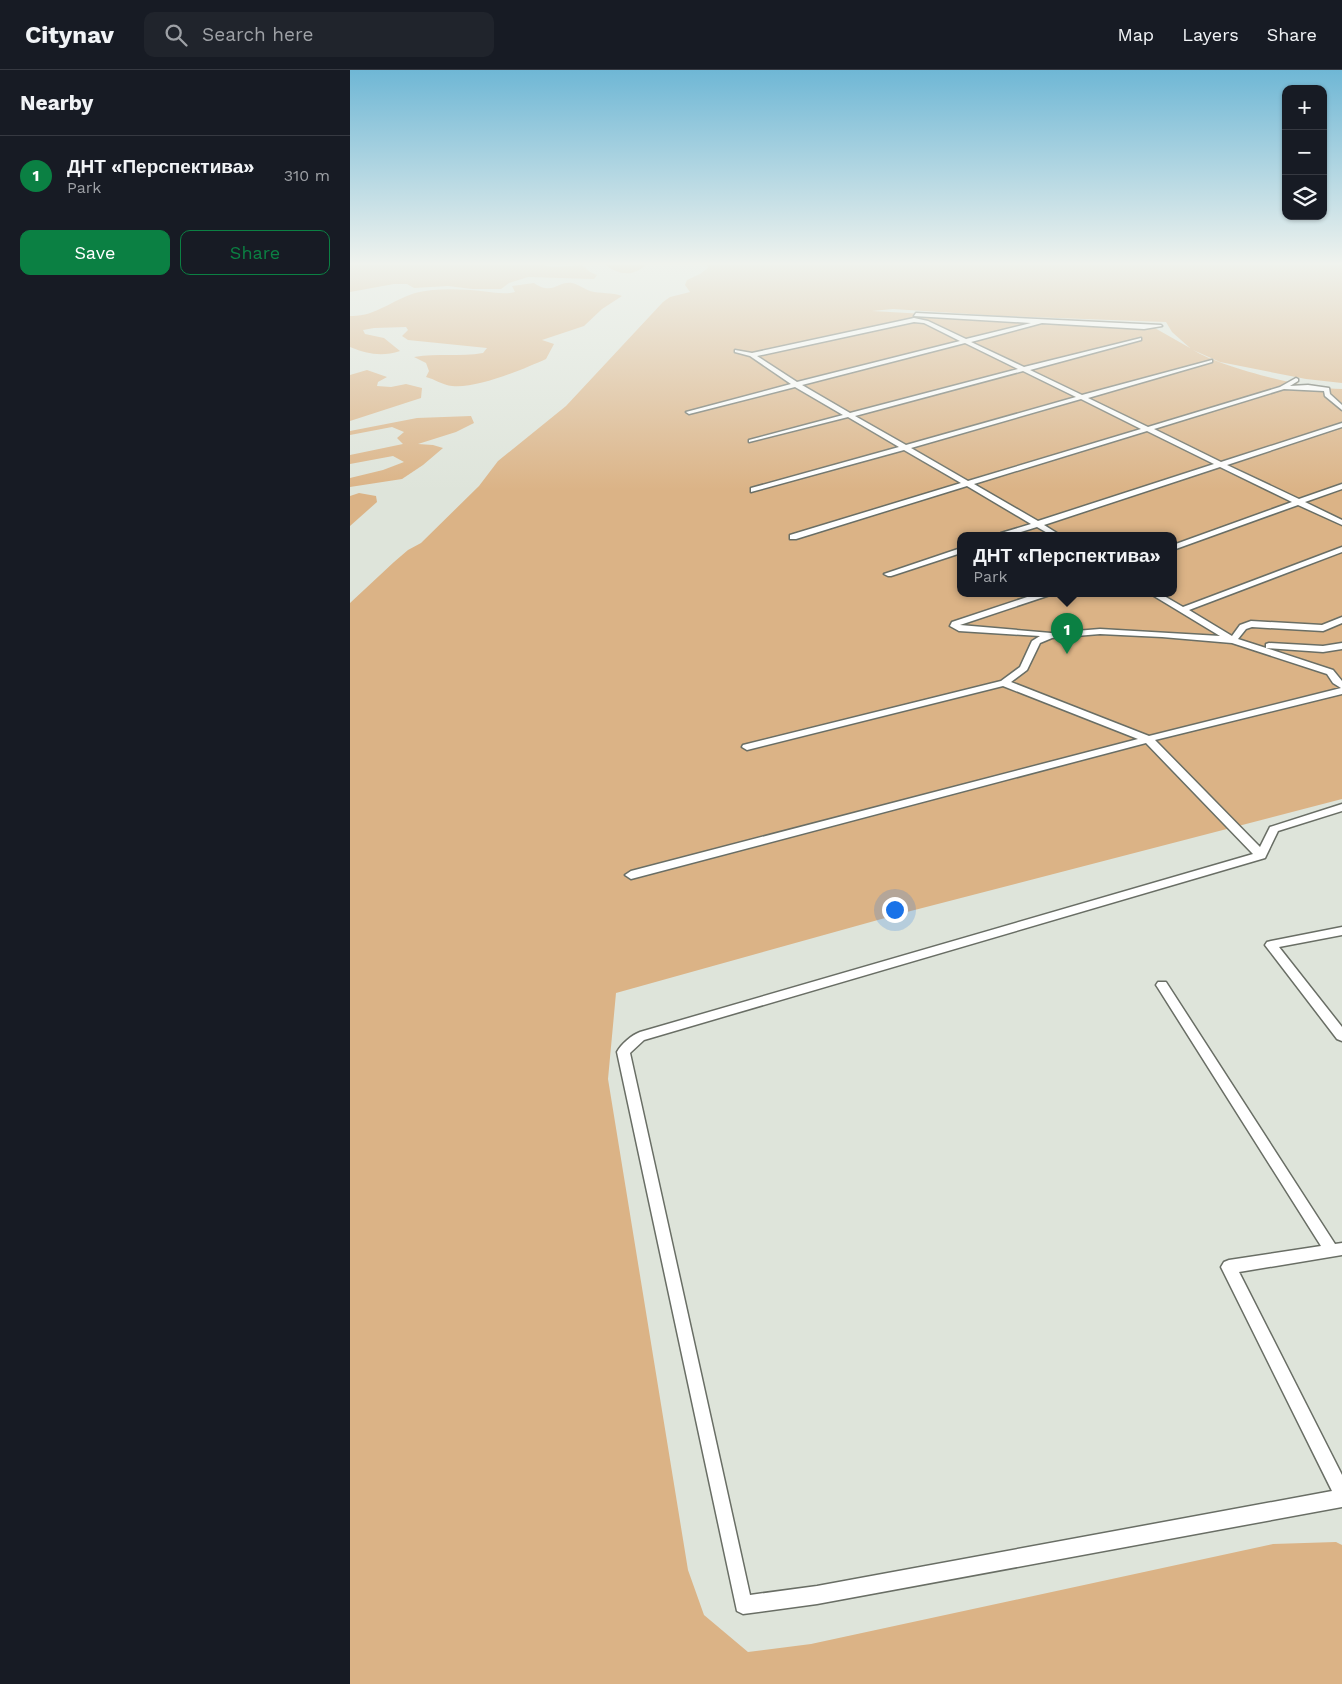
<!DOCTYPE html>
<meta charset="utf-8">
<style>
body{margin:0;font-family:"Work Sans",sans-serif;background:#20242c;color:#f1f3f6}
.controls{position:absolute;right:15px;top:15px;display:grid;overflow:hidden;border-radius:10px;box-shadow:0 1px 4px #0004}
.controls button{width:45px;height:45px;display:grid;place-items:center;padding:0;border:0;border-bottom:1px solid #363941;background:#171b24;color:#f1f3f6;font:25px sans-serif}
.you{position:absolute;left:544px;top:839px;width:18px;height:18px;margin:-12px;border:4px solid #fff;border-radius:50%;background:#1a73e8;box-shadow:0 0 0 8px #1a73e833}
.badge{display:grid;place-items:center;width:32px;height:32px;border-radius:50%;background:#0b8043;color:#fff;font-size:16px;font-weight:700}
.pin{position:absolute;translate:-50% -41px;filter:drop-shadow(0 1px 2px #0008)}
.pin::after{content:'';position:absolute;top:26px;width:18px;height:15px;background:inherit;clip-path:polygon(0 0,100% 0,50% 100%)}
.popup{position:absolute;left:607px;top:462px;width:220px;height:65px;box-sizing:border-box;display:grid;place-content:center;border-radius:10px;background:#171b24;filter:drop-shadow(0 1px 4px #0005);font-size:16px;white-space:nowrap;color:#9ea1a6}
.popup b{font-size:19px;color:#f1f3f6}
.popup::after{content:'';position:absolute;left:50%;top:100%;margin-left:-10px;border:10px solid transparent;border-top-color:#171b24}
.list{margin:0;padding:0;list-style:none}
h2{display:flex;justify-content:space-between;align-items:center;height:65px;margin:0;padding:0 20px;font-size:21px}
h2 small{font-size:16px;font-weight:400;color:#9ea1a6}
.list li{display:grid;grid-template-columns:32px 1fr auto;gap:15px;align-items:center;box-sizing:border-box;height:80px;padding:0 20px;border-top:1px solid #363941}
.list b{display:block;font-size:19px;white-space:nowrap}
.list p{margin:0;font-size:16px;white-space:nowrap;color:#9ea1a6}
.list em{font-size:16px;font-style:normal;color:#9ea1a6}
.actions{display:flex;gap:10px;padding:15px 20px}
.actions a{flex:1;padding:11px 0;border:1px solid #0b8043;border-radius:10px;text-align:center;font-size:18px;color:#0b8043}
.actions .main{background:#0b8043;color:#fff}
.icon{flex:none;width:28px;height:28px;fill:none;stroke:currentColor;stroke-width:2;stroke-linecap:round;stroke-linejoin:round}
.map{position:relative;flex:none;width:992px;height:1614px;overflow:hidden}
header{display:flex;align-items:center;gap:30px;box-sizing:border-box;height:70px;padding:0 25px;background:#171b24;border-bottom:1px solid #363941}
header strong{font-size:24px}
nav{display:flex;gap:28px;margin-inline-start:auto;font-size:18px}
.search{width:350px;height:45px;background:#20242c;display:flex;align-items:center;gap:12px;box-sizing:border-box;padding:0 18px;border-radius:10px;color:#9ea1a6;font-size:19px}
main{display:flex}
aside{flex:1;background:#171b24}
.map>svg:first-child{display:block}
.green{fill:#dbb386;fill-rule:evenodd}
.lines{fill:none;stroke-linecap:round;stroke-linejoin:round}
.minor-casing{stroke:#696e65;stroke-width:3}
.minor{fill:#fff;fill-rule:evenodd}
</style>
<header>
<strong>Citynav</strong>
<div class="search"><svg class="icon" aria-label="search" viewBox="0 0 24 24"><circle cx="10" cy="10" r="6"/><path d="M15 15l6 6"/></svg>Search here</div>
<nav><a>Map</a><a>Layers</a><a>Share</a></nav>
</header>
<main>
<aside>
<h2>Nearby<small></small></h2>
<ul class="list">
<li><span class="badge">1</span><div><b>ДНТ «Перспектива»</b><p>Park</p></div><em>310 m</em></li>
</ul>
<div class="actions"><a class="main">Save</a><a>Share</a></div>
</aside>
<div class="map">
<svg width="992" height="1614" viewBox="0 0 992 1614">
<rect width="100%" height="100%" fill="#dee4da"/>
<g class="green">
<path d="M0 195H194L202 197 232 195 240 202 247 205 244 209 178 207 159 213 151 219H122L98 216 64 218 57 214H44L0 222Z"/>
<path d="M255 195H296C282 207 270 205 255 195Z"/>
<path d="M357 195H992V313L956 309 870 292 843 280C873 298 956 319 992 319V729L553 843 266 923 258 1009 338 1500 354 1545 398 1582 461 1574 923 1474 986 1472 992 1475V1614H0V533L44 492 58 480 71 473 129 416 148 391 216 336 313 232 320 227 340 222 335 215 337 210 350 204 358 198ZM543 239 651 246 816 252 822 262 840 278 803 257 522 241ZM611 465H823V523H611Z"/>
<path d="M184 213C203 226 207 211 222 213 228 214 234 219 240 221 251 224 262 222 272 226L252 239 234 256 192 270 204 274 196 289C174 299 126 319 102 316 93 315 84 309 76 307L79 301 76 293 64 287C88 283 110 287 133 283L137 278 58 270 52 266 58 260 56 257 24 258 13 260 15 264 34 268 50 281C32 287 17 284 0 277V246C25 247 42 230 65 223 85 218 111 219 131 221 144 222 153 225 165 222L162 216Z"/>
<path d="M17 300 37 307 28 312 27 316 41 317 56 314 72 318 71 328 0 351V305Z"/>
<path d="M121 346 124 353 106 362 68 374 83 375 93 378 73 395 52 409 0 417V408L33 400 54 392 43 386 0 394V385L53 374 47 368 54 362 42 357 0 365V361L67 348Z"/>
<path d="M9 423 26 426 27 432 0 456V426Z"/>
</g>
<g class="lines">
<g class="minor-casing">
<g id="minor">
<path d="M566 243 811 255 812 256 794 259 692 253 621 272 674 297 791 268V270L680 300 732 325 862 290V292L738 328 798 357 930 317 946 308 948 309V311L940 316 958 315 979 318 980 324 992 335V340L975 326 974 321 934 319 804 359 871 392 992 353V357L877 395 949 429 992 414V419L955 432 992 450V455L948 435 823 480V475L942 432 870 397 694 455 710 465H701L687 457 661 465H650L651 463 681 454 617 416 446 469H440V465L611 413 554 380 401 422V418L549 377 498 347 399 372V370L493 345 445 317 339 344 336 342 441 314 400 286 385 282V280L402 283 564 248 578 251 616 269 681 253 564 246ZM564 252 574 253 610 271 447 312 407 286ZM615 273 668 299 500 343 452 315ZM673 301 726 327 556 375 505 346ZM731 329 791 359 618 411 561 378ZM797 361 864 394 688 451 624 414Z"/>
<path d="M992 477V482L839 540 882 566 890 555 901 551 972 555 992 547V553L973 561 902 557 896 559 888 569 916 578V574L919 573 973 576 992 573V579L973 582 916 578 983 600 992 611V624L805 670 910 777 920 757 992 734V741L928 761 915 788 294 970 280 983 400 1525 467 1516 982 1421 871 1197 874 1192 879 1190 971 1176 808 918 806 915 808 912H816L985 1174 992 1173V1185L889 1202 992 1405V1437L467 1534 393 1544 387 1541 267 982C271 974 282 965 290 962L903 784 796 673 281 809 275 805 281 801 788 669 653 616 397 680 392 677 393 675 651 611 670 597 682 571 690 566 609 561 600 556 602 552 689 523H701L700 525 610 555 701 563 750 559 870 566 799 523H809L833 537ZM750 564 812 567 882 573 977 604 983 613 991 618 799 666 661 612 677 600 690 573 702 568Z"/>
<path d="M611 478V483L541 506H538L534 504Z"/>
<path d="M992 857V865L929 877 992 957V971L987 969 915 875 917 872 921 871Z"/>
</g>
</g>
<use href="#minor" class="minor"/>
</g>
<linearGradient id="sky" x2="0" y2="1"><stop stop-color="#6fb7d5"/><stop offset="0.46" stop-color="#f0f3ee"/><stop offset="1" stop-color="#f0f3ee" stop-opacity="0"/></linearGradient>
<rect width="992" height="421" fill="url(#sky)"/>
</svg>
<div class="controls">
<button>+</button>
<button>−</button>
<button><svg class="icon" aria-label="layers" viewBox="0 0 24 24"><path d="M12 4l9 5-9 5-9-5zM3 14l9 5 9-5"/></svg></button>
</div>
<div class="you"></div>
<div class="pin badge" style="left:717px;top:584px">1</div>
<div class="popup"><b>ДНТ «Перспектива»</b>Park</div>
</div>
</main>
